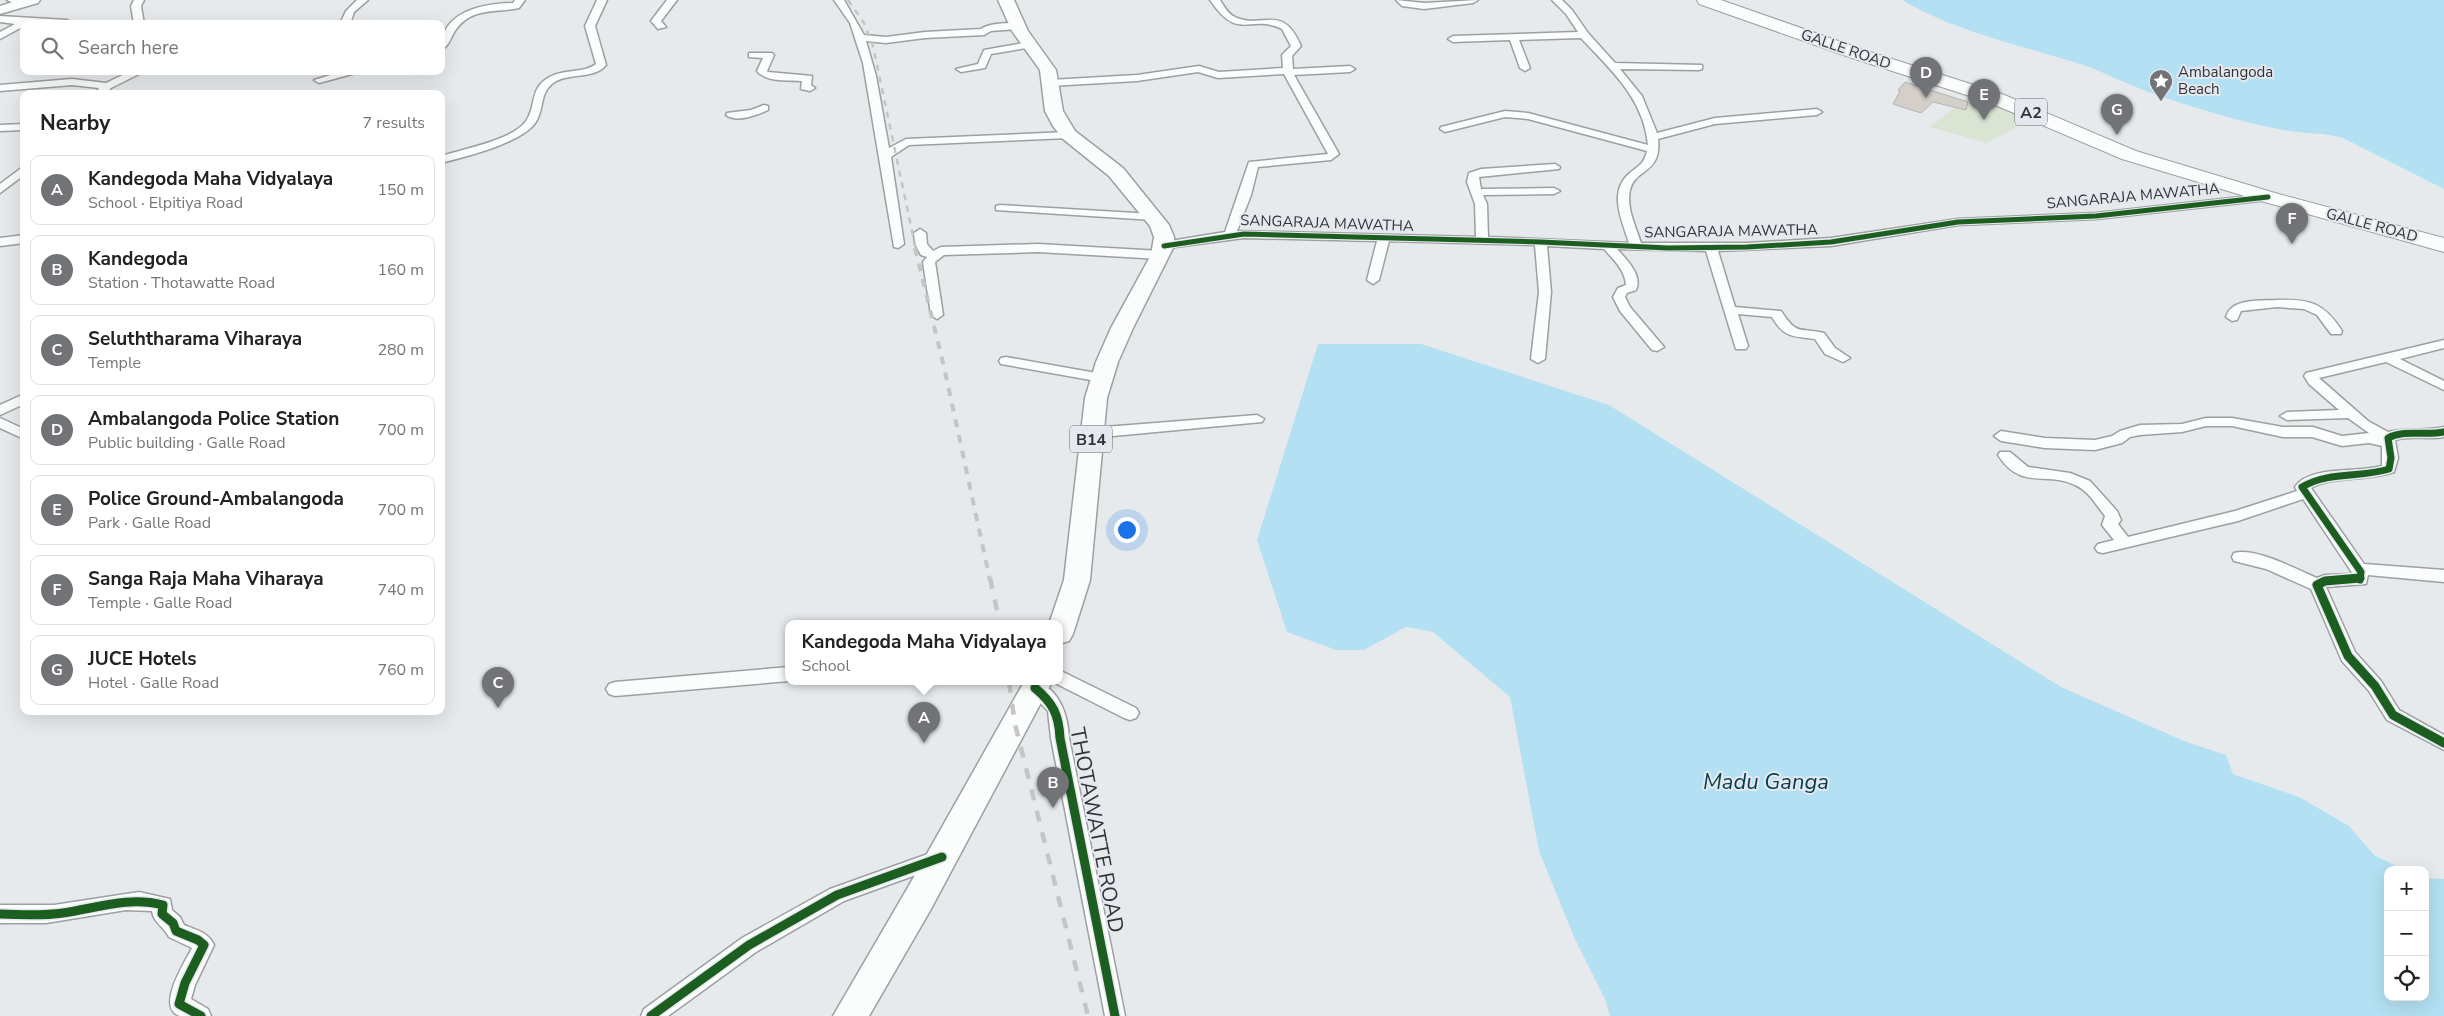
<!DOCTYPE html>
<meta charset="utf-8">
<style>
body{margin:0;font-family:"Nunito Sans",sans-serif;background:#f2f2f2;color:#222}
.controls{position:absolute;right:15px;bottom:15px;display:grid;overflow:hidden;border-radius:10px;box-shadow:0 5px 20px #0002}
.controls button{width:45px;height:45px;display:grid;place-items:center;padding:0;border:0;border-bottom:1px solid #e0e0e0;background:#fff;color:#222;font:25px sans-serif}
.you{position:absolute;left:1126px;top:529px;width:18px;height:18px;margin:-12px;border:4px solid #fff;border-radius:50%;background:#1a73e8;box-shadow:0 0 0 8px #1a73e833}
.badge{display:grid;place-items:center;width:32px;height:32px;border-radius:50%;background:#717376;color:#fff;font-size:16px;font-weight:700}
.pin{position:absolute;translate:-50% -41px;filter:drop-shadow(0 1px 2px #0008)}
.pin::after{content:'';position:absolute;top:26px;width:18px;height:15px;background:inherit;clip-path:polygon(0 0,100% 0,50% 100%)}
.popup{position:absolute;left:785px;top:620px;width:278px;height:65px;box-sizing:border-box;display:grid;place-content:center;border-radius:10px;background:#fff;filter:drop-shadow(0 1px 4px #0005);font-size:16px;white-space:nowrap;color:#767676}
.popup b{font-size:19px;color:#222}
.popup::after{content:'';position:absolute;left:50%;top:100%;margin-left:-10px;border:10px solid transparent;border-top-color:#fff}
.list{margin:0;padding:0;list-style:none}
h2{display:flex;justify-content:space-between;align-items:center;height:65px;margin:0;padding:0 20px;font-size:21px}
h2 small{font-size:16px;font-weight:400;color:#767676}
.list li{display:grid;grid-template-columns:32px 1fr auto;gap:15px;align-items:center;box-sizing:border-box;height:70px;margin:0 10px 10px;padding:0 10px;border:1px solid #e0e0e0;border-radius:10px}
.list b{display:block;font-size:19px;white-space:nowrap}
.list p{margin:0;font-size:16px;white-space:nowrap;color:#767676}
.list em{font-size:16px;font-style:normal;color:#767676}
.icon{flex:none;width:28px;height:28px;fill:none;stroke:currentColor;stroke-width:2;stroke-linecap:round;stroke-linejoin:round}
.map{position:relative;flex:none;width:2444px;height:1016px;overflow:hidden}
.search{position:absolute;background:#fff;box-shadow:0 5px 20px #0002;left:20px;top:20px;width:425px;height:55px;display:flex;align-items:center;gap:12px;box-sizing:border-box;padding:0 18px;border-radius:10px;color:#767676;font-size:19px}
.panel{position:absolute;background:#fff;box-shadow:0 5px 20px #0002;left:20px;top:90px;width:425px;height:625px;border-radius:10px}
.map>svg:first-child{display:block}
.green{fill:#dae4d2}
.water{fill:#b4e0f3}
.building{fill:#d5cfc9;stroke:#b3b4b4}
.lines{fill:none;stroke-linecap:round;stroke-linejoin:round}
.street-casing{stroke:#9d9fa1;stroke-width:3}
.secondary-casing{stroke:#9d9fa1;stroke-width:3}
.primary-casing{stroke:#9d9fa1;stroke-width:3}
.highway-casing{stroke:#9d9fa1;stroke-width:2}
.street{fill:#fbfcfc;fill-rule:evenodd}
.secondary{fill:#fbfcfc;fill-rule:evenodd}
.primary{fill:#fbfcfc;fill-rule:evenodd}
.highway{fill:#fbfcfc;fill-rule:evenodd}
.rail-far2{stroke:#c4c5c5;stroke-width:2.5;stroke-dasharray:6 6;stroke-linecap:butt}
.rail-far1{stroke:#c4c5c5;stroke-width:4;stroke-dasharray:8 8;stroke-linecap:butt}
.rail{stroke:#c4c5c5;stroke-width:4.5;stroke-dasharray:11 11;stroke-linecap:butt}
.cycleway-far2-casing{stroke:#e5e9ef;stroke-width:7}
.cycleway-far1-casing{stroke:#e5e9ef;stroke-width:10}
.cycleway-casing{stroke:#e5e9ef;stroke-width:12}
.cycleway-far2{stroke:#1b5e20;stroke-width:5}
.cycleway-far1{stroke:#1b5e20;stroke-width:7}
.cycleway{stroke:#1b5e20;stroke-width:9}
.labels{text-anchor:middle;stroke-width:4;stroke-linejoin:round;paint-order:stroke}
.far-street-label{font-size:15px;fill:#323336;stroke:#e5e9ef}
.far-poi-label{font-size:15px;fill:#323336;stroke:#e5e9ef;text-anchor:start}
.shield{fill:#e5e9ef;stroke:#686a6e;stroke-width:1}
.shield-label{font-size:16px;font-weight:bold;fill:#323336}
.near-street-label{font-size:21px;fill:#323336;stroke:#e5e9ef}
.near-water-label{font-size:22px;font-style:italic;fill:#023c4d;stroke:#e5e9ef}
</style>
<div class="map">
<svg width="2444" height="1016" viewBox="0 0 2444 1016">
<rect width="100%" height="100%" fill="#e7eaed"/>
<path class="green" d="M1968 97 2032 119 1987 143 1930 127Z"/>
<g class="water">
<path d="M1902 0H2444V189L2343 138C2323 132 2304 134 2284 130 2239 122 2188 106 2146 91 2124 83 2104 72 2083 65 2021 45 1958 33 1902 0Z"/>
<path d="M1318 344H1421L1609 405 2061 687 2184 741 2226 755 2233 774 2299 797 2349 826 2374 855 2404 870H2388V997H2425V878L2444 879V1016H1610L1605 999 1574 937 1539 851 1510 697 1433 632 1406 627 1364 650H1336L1287 632 1257 540Z"/>
</g>
<path class="building" d="M1905 82 1968 102 1966 110 1933 102 1921 113 1893 104 1900 91 1898 90Z"/>
<g class="lines">
<g class="street-casing">
<g id="street">
<path d="M7 0H32L33 1C27 5 13 4 7 0Z"/>
<path d="M134 0H144L141 6 144 24H134L131 6Z"/>
<path d="M357 0H368L354 12 350 24H340L346 11Z"/>
<path d="M515 0H525L519 8C496 13 474 7 457 28 451 35 450 46 441 50 441 11 482 4 513 3Z"/>
<path d="M597 0H607L595 26 606 65C594 80 568 72 553 83 540 93 544 107 537 120 526 142 465 157 441 163V156C463 149 513 140 526 121 536 107 530 91 545 80 560 68 584 74 596 64L585 26Z"/>
<path d="M667 0H677L661 21 666 27 658 29 651 21Z"/>
<path d="M834 0H844L864 35 886 37 925 32 981 29C988 23 1014 21 1022 26L1017 29 991 31 984 35 925 38 886 43 866 41 876 76 889 148 906 139 1069 132 1074 135 1069 138 909 145 891 157 904 244 898 248 894 247 863 63 850 23Z"/>
<path d="M1210 0H1220C1224 6 1228 14 1235 17 1263 30 1282 2 1301 46L1292 56 1293 69 1350 66 1355 69 1350 72 1294 75 1339 154 1331 160 1258 167 1251 195 1237 231 1476 237 1475 204 1467 182 1469 173 1481 169 1555 164 1560 167 1559 169 1479 177 1481 189 1554 188 1560 191 1554 194 1483 195 1487 204 1488 237 1629 243C1622 220 1607 191 1631 172 1639 166 1645 162 1647 151L1528 119 1505 117 1445 132 1440 129 1441 127 1505 111 1528 113 1648 145C1644 99 1611 70 1581 38L1519 40 1530 68 1525 71 1520 68 1510 40 1453 42 1448 39 1453 36 1578 32 1566 14 1552 0H1562L1572 10 1588 33 1615 63 1702 65V69L1699 70 1620 69 1642 96 1657 133 1715 118 1817 109 1822 112 1817 115 1715 124 1658 139C1662 174 1635 168 1630 190 1626 208 1636 227 1641 243H1747L1831 238 1958 219 2096 213 2268 194 2274 197 2268 200 2096 219 1958 225 1831 246 1718 251 1735 307 1781 311C1798 336 1797 327 1824 333L1835 348 1850 358 1843 362 1825 354 1815 339C1793 336 1784 338 1772 317L1738 314 1748 346 1746 349H1736L1706 251 1617 249C1626 259 1643 275 1636 290L1627 293 1625 297 1630 307 1664 347 1657 351 1652 350 1620 311 1613 297 1618 288 1626 285C1625 270 1613 259 1604 249L1547 246 1551 292 1545 359 1538 363 1531 359 1539 292 1535 245 1389 241 1379 280 1373 284 1367 280 1377 241 1244 238 1160 249 1158 246 1164 242 1225 232 1249 162 1328 154 1284 74 1218 78 1198 72 1137 81 1050 86 1045 83 1050 80 1137 75 1199 66 1219 72 1283 68 1282 55 1291 46 1282 29C1249 13 1239 43 1210 0Z"/>
<path d="M1396 0 1424 3 1478 0 1473 3 1424 9 1402 6Z"/>
<path d="M0 16 67 20 72 23 24 24V26L0 39V32L15 24 0 22Z"/>
<path d="M1029 42 1034 45 1032 47 991 54 985 68 961 72 956 69 978 64 984 50Z"/>
<path d="M749 53H772L774 55 767 71 768 72 812 76 811 85 815 88 810 91 801 89 802 81C788 80 767 83 757 71L763 58 749 57Z"/>
<path d="M131 71H145L111 88 105 94H95L99 88 72 85 0 91V85L72 79 106 83Z"/>
<path d="M344 71H363L319 83 314 80Z"/>
<path d="M764 105 768 106V110C757 115 736 123 726 115L727 113 751 110Z"/>
<path d="M24 124V130L0 131V125Z"/>
<path d="M24 166V175L0 193V184Z"/>
<path d="M1000 205 1153 214 1159 217 1153 220 996 210V206Z"/>
<path d="M920 229 926 233 927 244 933 251 941 247 1038 244 1161 251 1167 255 1161 259 1038 252 944 255 935 262 943 315 937 319 931 315 923 262 927 257 921 255 915 244 914 233Z"/>
<path d="M24 235V243L0 246V238Z"/>
<path d="M2277 300C2310 299 2324 303 2342 331L2341 334H2331L2317 315 2304 309 2277 307 2241 311 2237 320 2232 321 2226 317C2231 298 2260 301 2277 300Z"/>
<path d="M2444 340V348L2400 359 2444 381V390L2386 362 2319 378 2368 421 2388 432C2407 427 2425 432 2444 427V437C2428 440 2409 435 2395 440L2398 458 2394 472C2368 481 2331 476 2311 488L2364 564 2444 570V582L2368 575 2366 584 2326 587 2355 652 2381 681 2399 710 2444 735V750L2387 720 2369 691 2342 661 2311 589 2266 569 2234 561 2232 557 2234 553C2256 547 2297 570 2317 578L2325 575 2353 574 2303 499 2238 521 2103 553 2098 552 2095 548 2098 544 2114 540 2102 525 2105 516C2096 505 2089 491 2075 485 2046 471 2021 491 1998 455L2000 452H2010L2028 467 2070 473 2090 481 2117 511 2121 520 2118 524 2128 537 2235 511 2297 491 2295 487C2309 465 2360 473 2382 466V446L2369 443 2342 446 2312 437H2283L2232 426H2206L2182 432 2140 435 2130 437 2122 443 2095 450 2045 448 2001 441 1994 436 2001 431 2045 438 2095 440 2112 436 2120 431 2140 425 2182 424 2206 418H2232L2283 427H2313L2342 436 2369 433 2348 418 2287 420 2280 416 2287 412 2339 410 2309 384 2304 376 2306 373Z"/>
<path d="M1006 357 1102 374 1109 378 1102 382 1001 364 999 361 1001 358Z"/>
<path d="M24 394V404L0 415V405Z"/>
<path d="M1257 415 1264 419 1262 422 1092 438 1085 433 1092 428Z"/>
<path d="M0 418 24 429V439L0 428Z"/>
<path d="M789 667V681L615 696 609 694 606 689 609 684 615 682Z"/>
<path d="M1059 670 1136 708 1139 713 1136 718 1130 720 1124 718 1053 682H1059Z"/>
<path d="M1036 682C1060 689 1068 716 1069 738L1125 1016H1105L1051 738 1048 711 1026 688 1029 683Z"/>
<path d="M939 850 946 852 949 858 946 864 844 901 756 952 668 1016H641L644 1009 742 938 830 889Z"/>
<path d="M139 892 170 899 172 910 180 917 184 925C196 930 208 932 214 945L195 985 191 999 208 1009 211 1016C202 1016 189 1016 180 1016 155 1008 185 962 192 948L169 937C164 927 153 922 152 911L126 910 46 923H0V905H54Z"/>
</g>
</g>
<g class="secondary-casing">
<path id="secondary" d="M19 0H40L38 3 0 14V6Z"/>
</g>
<g class="primary-casing">
<g id="primary">
<path d="M998 0H1014L1028 31 1056 70 1063 111 1075 131 1123 168 1169 225 1174 237V246L1133 328 1118 362 1107 398 1090 580 1073 634 1069 641 1059 644V624H1049L1064 580 1085 398 1096 362 1111 328 1151 255 1154 237 1150 226 1109 176 1063 139 1053 126 1045 111 1040 70 1012 31Z"/>
<path d="M1024 682H1052L931 909 869 1016H833L907 889Z"/>
</g>
</g>
<g class="highway-casing">
<path id="highway" d="M1697 0H1721L1864 50 2002 94 2136 151 2275 193 2444 238V252L2261 201 2122 159 1988 102 1852 58 1699 4Z"/>
</g>
<use href="#street" class="street"/>
<use href="#secondary" class="secondary"/>
<use href="#primary" class="primary"/>
<use href="#highway" class="highway"/>
<path class="rail-far2" d="M848 0 864 23 873 46 916 250"/>
<path class="rail-far1" d="M915 248 944 367 990 580"/>
<g class="rail">
<path d="M990 578 1000 624"/>
<path d="M1009 682 1015 724 1088 1016"/>
</g>
<g class="cycleway-far2-casing">
<path id="cycleway-far2" d="M1164 246 1244 234 1541 242 1668 248 1747 247 1831 242 1958 222 2096 216 2268 197"/>
</g>
<g class="cycleway-far1-casing">
<path id="cycleway-far1" d="M2360 580 2361 572 2302 487C2329 471 2360 478 2389 469L2391 458 2388 438C2405 429 2425 436 2444 432"/>
</g>
<g class="cycleway-casing">
<g id="cycleway">
<path d="M2360 578 2325 581 2317 585 2348 656 2375 686 2393 715 2444 743"/>
<path d="M1035 688C1053 703 1059 715 1060 738L1115 1016"/>
<path d="M0 914C21 915 42 916 63 913 97 908 129 896 163 905L162 914 173 923 176 931 198 940 204 945 185 983 179 1004 201 1016"/>
<path d="M651 1016 749 945 837 895 942 857"/>
</g>
</g>
<use href="#cycleway-far2" class="cycleway-far2"/>
<use href="#cycleway-far1" class="cycleway-far1"/>
<use href="#cycleway" class="cycleway"/>
</g>
<defs>
<g id="sight-pin" transform="scale(1.25)"><path d="M0 17L-7.5 6A9.5 9.5 0 1 1 7.5 6Z" fill="#717376" stroke="#e5e9ef"/><path d="M0-6L1.8-2.2L6-1.7L2.9 1.2L3.7 5.4L0 3.3L-3.7 5.4L-2.9 1.2L-6-1.7L-1.8-2.2Z" fill="#fff"/></g>
</defs>
<g fill-rule="evenodd">
<use href="#sight-pin" x="2161" y="81"/>
</g>
<g class="labels">
<g class="far-street-label">
<text transform="translate(1846 49) rotate(19)" y="5">GALLE ROAD</text>
<text transform="translate(2133 196) rotate(-5)" y="5">SANGARAJA MAWATHA</text>
<text transform="translate(1327 223) rotate(2)" y="5">SANGARAJA MAWATHA</text>
<text transform="translate(2372 225) rotate(15)" y="5">GALLE ROAD</text>
<text transform="translate(1731 231) rotate(-1)" y="5">SANGARAJA MAWATHA</text>
</g>
<g class="far-poi-label">
<text x="2178" y="77">Ambalangoda<tspan x="2178" dy="17">Beach</tspan></text>
</g>
<g class="shield">
<rect x="2015" y="98.5" width="32" height="27" rx="4"/>
<rect x="1070" y="425.5" width="42" height="27" rx="4"/>
</g>
<g class="shield-label">
<text x="2031" y="118">A2</text>
<text x="1091" y="445">B14</text>
</g>
<g class="near-street-label">
<text transform="translate(1097 830) rotate(79)" y="7">THOTAWATTE ROAD</text>
</g>
<g class="near-water-label">
<text x="1766" y="789">Madu Ganga</text>
</g>
</g>
</svg>
<div class="controls">
<button>+</button>
<button>−</button>
<button><svg class="icon" aria-label="locate" viewBox="0 0 24 24"><circle cx="12" cy="12" r="6"/><path d="M12 2v4M12 18v4M2 12h4M18 12h4"/></svg></button>
</div>
<div class="you"></div>
<div class="pin badge" style="left:924px;top:743px">A</div>
<div class="popup"><b>Kandegoda Maha Vidyalaya</b>School</div>
<div class="pin badge" style="left:1053px;top:808px">B</div>
<div class="pin badge" style="left:498px;top:708px">C</div>
<div class="pin badge" style="left:1926px;top:98px">D</div>
<div class="pin badge" style="left:1984px;top:120px">E</div>
<div class="pin badge" style="left:2292px;top:244px">F</div>
<div class="pin badge" style="left:2117px;top:135px">G</div>
<div class="search"><svg class="icon" aria-label="search" viewBox="0 0 24 24"><circle cx="10" cy="10" r="6"/><path d="M15 15l6 6"/></svg>Search here</div>
<section class="panel">
<h2>Nearby<small>7 results</small></h2>
<ul class="list">
<li><span class="badge">A</span><div><b>Kandegoda Maha Vidyalaya</b><p>School · Elpitiya Road</p></div><em>150 m</em></li>
<li><span class="badge">B</span><div><b>Kandegoda</b><p>Station · Thotawatte Road</p></div><em>160 m</em></li>
<li><span class="badge">C</span><div><b>Seluththarama Viharaya</b><p>Temple</p></div><em>280 m</em></li>
<li><span class="badge">D</span><div><b>Ambalangoda Police Station</b><p>Public building · Galle Road</p></div><em>700 m</em></li>
<li><span class="badge">E</span><div><b>Police Ground-Ambalangoda</b><p>Park · Galle Road</p></div><em>700 m</em></li>
<li><span class="badge">F</span><div><b>Sanga Raja Maha Viharaya</b><p>Temple · Galle Road</p></div><em>740 m</em></li>
<li><span class="badge">G</span><div><b>JUCE Hotels</b><p>Hotel · Galle Road</p></div><em>760 m</em></li>
</ul>
</section>
</div>
